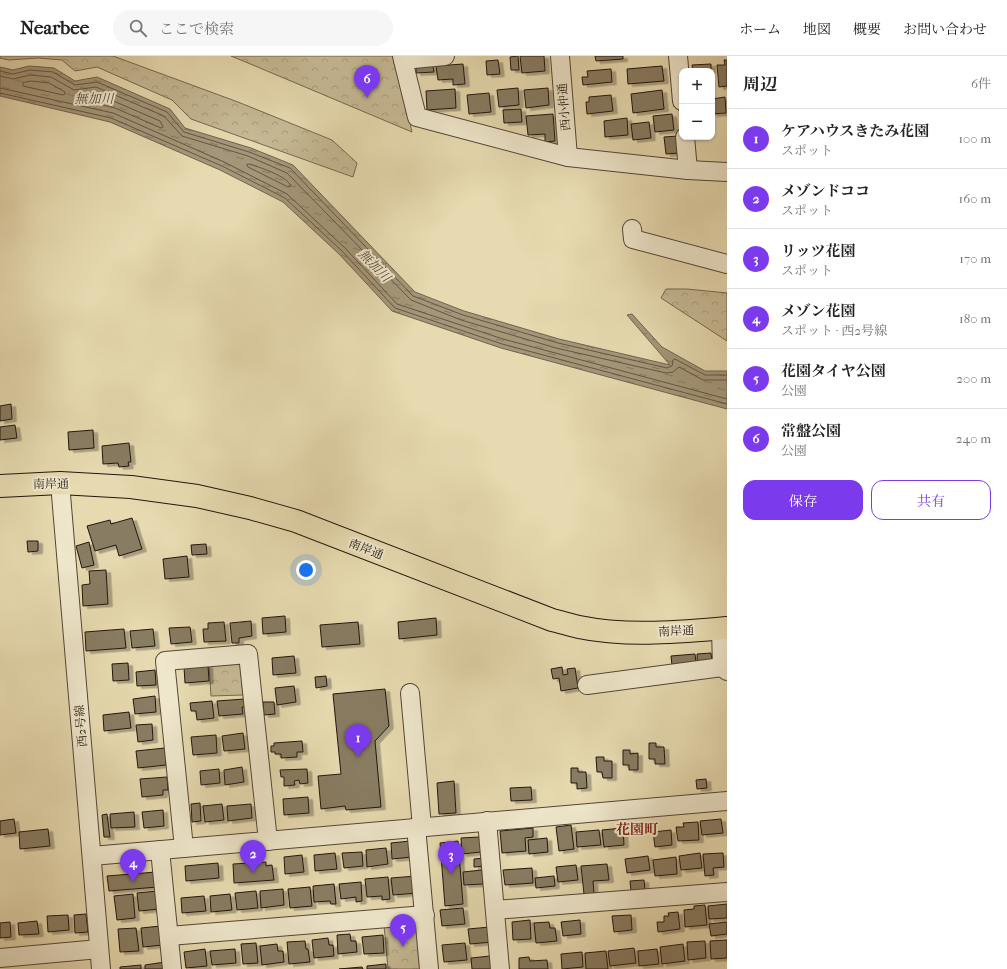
<!DOCTYPE html>
<html lang="ja">
<meta charset="utf-8">
<style>
body{margin:0;font-family:"IM FELL French Canon","Noto Serif JP",serif;background:#f6f6f6;color:#222}
.controls{position:absolute;right:12px;top:12px;display:grid;overflow:hidden;border-radius:8px;box-shadow:0 1px 3px #0004}
.controls button{width:36px;height:36px;display:grid;place-items:center;padding:0;border:0;border-bottom:1px solid #e0e0e0;background:#fff;color:#222;font:20px sans-serif}
.you{position:absolute;left:306px;top:514px;width:14px;height:14px;margin:-10px;border:3px solid #fff;border-radius:50%;background:#1a73e8;box-shadow:0 0 0 6px #1a73e833}
.badge{display:grid;place-items:center;width:26px;height:26px;border-radius:50%;background:#7c3aed;color:#fff;font-size:13px;font-weight:700}
.pin{position:absolute;translate:-50% -33px;filter:drop-shadow(0 1px 2px #0008)}
.pin::after{content:'';position:absolute;top:21px;width:14px;height:12px;background:inherit;clip-path:polygon(0 0,100% 0,50% 100%)}
.list{margin:0;padding:0;list-style:none}
h2{display:flex;justify-content:space-between;align-items:center;height:52px;margin:0;padding:0 16px;font-size:17px}
h2 small{font-size:13px;font-weight:400;color:#767676}
.list li{display:grid;grid-template-columns:26px 1fr auto;gap:12px;align-items:center;box-sizing:border-box;height:60px;padding:0 16px;border-top:1px solid #e0e0e0}
.list b{display:block;font-size:15px;white-space:nowrap}
.list p{margin:0;font-size:13px;white-space:nowrap;color:#767676}
.list em{font-size:13px;font-style:normal;color:#767676}
.actions{display:flex;gap:8px;padding:12px 16px}
.actions a{flex:1;padding:9px 0;border:1px solid #7c3aed;border-radius:12px;text-align:center;font-size:14px;color:#7c3aed}
.actions .main{background:#7c3aed;color:#fff}
.icon{flex:none;width:22px;height:22px;fill:none;stroke:currentColor;stroke-width:2;stroke-linecap:round;stroke-linejoin:round}
.map{position:relative;flex:none;width:727px;height:913px;overflow:hidden}
header{display:flex;align-items:center;gap:24px;box-sizing:border-box;height:56px;padding:0 20px;background:#fff;border-bottom:1px solid #e0e0e0}
header strong{font-size:19px}
nav{display:flex;gap:22px;margin-inline-start:auto;font-size:14px}
.search{width:280px;height:36px;background:#f6f6f6;display:flex;align-items:center;gap:10px;box-sizing:border-box;padding:0 14px;border-radius:22px;color:#767676;font-size:15px}
main{display:flex}
aside{flex:1;background:#fff}
.map>svg:first-child{display:block}
.forest{fill:url(#forest-crowns);stroke:#746851}
.water{fill:url(#water-ripples);stroke:#70634e}
.lines{fill:none;stroke-linecap:round;stroke-linejoin:round}
.shore{stroke:#635644;stroke-width:1}
.building{fill:#887c62;stroke:#22160e;filter:url(#shadow)}
.minor-casing{stroke:#534736;stroke-width:20}
.major-casing{stroke:#22160e;stroke-width:24}
.minor{stroke:#efe7cc;stroke-width:18}
.major{stroke:#e7dab0;stroke-width:22}
.labels{text-anchor:middle;stroke-width:4;stroke-linejoin:round;paint-order:stroke}
.street-label{font-size:12px;fill:#22160e;stroke:#efe7cc}
.water-label{font-size:13px;font-style:italic;fill:#564a39;stroke:#efe7cc}
.quarter-label{font-size:14px;font-weight:bold;fill:#7a1f14;stroke:#efe7cc}
</style>
<header>
<strong>Nearbee</strong>
<div class="search"><svg class="icon" aria-label="search" viewBox="0 0 24 24"><circle cx="10" cy="10" r="6"/><path d="M15 15l6 6"/></svg>ここで検索</div>
<nav><a>ホーム</a><a>地図</a><a>概要</a><a>お問い合わせ</a></nav>
</header>
<main>
<div class="map">
<svg width="727" height="913" viewBox="0 0 727 913">
<defs>
<pattern id="forest-crowns" width="20" height="18" patternUnits="userSpaceOnUse"><rect width="20" height="18" fill="#c6b994"/><path d="M2 6a3 3 0 1 1 6 0M12 15a3 3 0 1 1 6 0" fill="none" stroke="#aa9e7e"/></pattern>
<pattern id="water-ripples" width="26" height="14" patternUnits="userSpaceOnUse"><rect width="26" height="14" fill="#a49779"/><path d="M2 4q2-2 4 0t4 0M15 11q2-2 4 0t4 0" fill="none" stroke="#857a62"/></pattern>
<filter id="shadow"><feDropShadow dx="4.5" dy="2.5" stdDeviation="0" flood-color="#0004"/></filter>
</defs>
<rect width="100%" height="100%" fill="#e7dab0"/>
<filter id="stains"><feTurbulence type="fractalNoise" baseFrequency=".005" numOctaves="4"/><feColorMatrix values="0 0 0 0 .2 0 0 0 0 .09 0 0 0 0 .02 0 0 0 .5 -.17"/></filter>
<radialGradient id="worn" r=".72"><stop offset=".6" stop-color="#630" stop-opacity="0"/><stop offset="1" stop-color="#630" stop-opacity=".3"/></radialGradient>
<g class="forest">
<path d="M0 0H113L238 46 332 84 357 107 353 121 191 63 172 44 97 11 75 15 62 4 38 2 9 4 0 2Z"/>
<path d="M231 0H394L412 76 248 7Z"/>
<path d="M666 233H687L727 237V285L661 242Z"/>
<path d="M240 606 243 639 211 640 209 609Z"/>
<path d="M418 866 422 913H388L384 869Z"/>
</g>
<path class="water" d="M29 10 54 12 75 25 97 21 170 53 185 72 251 92 293 109 415 236 464 255 559 283 670 309 627 259 632 258 662 291 705 315H727V353L501 292 392 255 339 198 283 146 220 114 110 66 0 40V11L13 14Z"/>
<g class="lines">
<g class="shore">
<path d="M0 15 13 18 30 14 53 16 75 29 97 26 167 56 184 76 249 96 290 112 413 240 463 259 558 287 667 312 672 310 673 304 675 303 705 319H727"/>
<path d="M0 20 13 23 30 19 51 21 74 34 96 31 164 60 182 80 248 100 287 117 411 244 461 264 556 292 666 317 673 316 679 311 703 324H727"/>
<path d="M31 25 49 27 65 36V38L63 39 23 30V27Z"/>
<path d="M0 32 113 57 224 106 287 138 345 192 397 248 503 283 727 343"/>
<path d="M0 37 111 62 222 110 285 142 342 195 395 252 502 288 727 348"/>
<path d="M95 37 160 65 163 71 161 72 115 52 79 43 78 42 79 39Z"/>
<path d="M249 108C259 111 287 120 291 130L288 131 248 111 247 109Z"/>
</g>
</g>
<g class="building">
<path d="M518 0 519 14H511L510 1Z"/>
<path d="M520 0H544L545 15 522 17Z"/>
<path d="M595 0H623V3L596 5Z"/>
<path d="M498 4 500 18 487 19 486 5Z"/>
<path d="M724 4H727V30L719 31 717 9H725Z"/>
<path d="M463 8 465 28 453 29V23L438 24 436 10Z"/>
<path d="M711 8V15H693L692 9Z"/>
<path d="M433 9 434 16 416 17V11Z"/>
<path d="M662 10 664 25 628 28 627 13Z"/>
<path d="M611 13 612 26 583 29 582 21H588L587 15Z"/>
<path d="M518 32 519 49 499 51 497 34Z"/>
<path d="M548 32 549 49 526 52 524 34Z"/>
<path d="M455 33 456 52 427 54 426 35Z"/>
<path d="M662 34 664 53 633 57 631 38Z"/>
<path d="M489 37 491 56 469 58 467 39Z"/>
<path d="M611 39 613 55 587 58 586 46H589V41Z"/>
<path d="M725 41 726 57 712 58V43Z"/>
<path d="M521 53 522 66 504 67 503 54Z"/>
<path d="M553 58 555 85 545 86V78L528 79 526 60Z"/>
<path d="M672 58 674 74 655 76 653 60Z"/>
<path d="M627 62 628 79 605 81 604 65Z"/>
<path d="M649 66 651 82 633 84 631 68Z"/>
<path d="M678 80 679 97 666 98 664 81Z"/>
<path d="M11 348 12 363 0 365V350Z"/>
<path d="M15 369 17 382 0 384V371Z"/>
<path d="M93 374 94 392 69 394 68 376Z"/>
<path d="M129 387 131 406H128L129 410 119 411 118 407 103 408 102 390Z"/>
<path d="M132 462 142 493 119 500 116 489 95 495 87 470 110 464 111 468Z"/>
<path d="M27 485H38V495L28 496Z"/>
<path d="M89 486 94 509 82 512 76 490Z"/>
<path d="M206 488 207 498 192 499 191 489Z"/>
<path d="M187 500 189 521 165 523 163 503Z"/>
<path d="M106 514 108 548 83 550 82 529 90 528 89 515Z"/>
<path d="M285 560 286 576 263 578 262 562Z"/>
<path d="M436 562 437 579 399 583 398 566Z"/>
<path d="M251 565 252 580 239 582V587H232L230 567Z"/>
<path d="M224 566 226 585 204 586 203 573H208V567Z"/>
<path d="M358 566 360 588 322 591 320 569Z"/>
<path d="M190 571 192 586 171 588 169 572Z"/>
<path d="M124 573 126 592 86 595 85 576Z"/>
<path d="M153 573 155 590 132 592 130 575Z"/>
<path d="M711 597 713 614 698 615 697 598Z"/>
<path d="M695 598 697 616 673 618 671 600Z"/>
<path d="M294 600 296 617 273 619 272 602Z"/>
<path d="M128 607 129 624 113 625 112 608Z"/>
<path d="M208 609 209 625 185 627 184 611Z"/>
<path d="M562 611 563 619 568 618 567 613 575 612 578 632 561 635 559 622 553 623 551 613Z"/>
<path d="M155 614 156 629 137 630 136 616Z"/>
<path d="M326 620 327 630 316 632 315 621Z"/>
<path d="M294 630 296 646 277 649 275 632Z"/>
<path d="M385 633 389 670 375 685 381 751 346 754 345 750 321 753 318 720 341 718 333 638Z"/>
<path d="M155 640 156 656 135 658 133 643Z"/>
<path d="M244 643 245 651H242L243 658 219 660 217 645Z"/>
<path d="M212 645 214 662 197 664 196 655H191L190 647Z"/>
<path d="M263 646H274L275 658 264 659Z"/>
<path d="M129 656 131 672 104 675 103 659Z"/>
<path d="M152 668 153 684 138 686 136 669Z"/>
<path d="M243 677 245 693 224 695 222 680Z"/>
<path d="M216 679 217 697 193 699 191 681Z"/>
<path d="M302 685 303 696H297V701L281 702V698H275V696H271V690H274V687Z"/>
<path d="M649 687H656V691H664L665 708H655V703H649Z"/>
<path d="M165 692 166 709 138 712 136 695Z"/>
<path d="M623 694H630V698L638 697V714H629V709H623Z"/>
<path d="M596 701H604V705H612V722H603L602 716H597Z"/>
<path d="M242 711 244 726 225 729 224 714Z"/>
<path d="M571 712H578V716H586L587 732 577 733V727H571Z"/>
<path d="M219 713 220 727 201 729 200 715Z"/>
<path d="M307 713 308 727 300 728 299 724 294 725 295 729 284 730V721H281L280 714Z"/>
<path d="M167 721 168 734H163V739L142 741 140 723Z"/>
<path d="M706 723 707 732 697 733 696 724Z"/>
<path d="M454 725 456 757 439 758 437 727Z"/>
<path d="M531 731 532 744 511 745 510 732Z"/>
<path d="M308 741 309 757 284 759 283 743Z"/>
<path d="M200 747 201 765 192 766 191 748Z"/>
<path d="M222 748 224 764 205 766 203 750Z"/>
<path d="M251 748 252 762 228 765 227 750Z"/>
<path d="M163 754 164 770 144 772 142 756Z"/>
<path d="M134 756 135 771 111 772 110 758Z"/>
<path d="M107 758 110 781H104L102 759Z"/>
<path d="M14 763 16 777 0 779V765Z"/>
<path d="M721 763 723 777 702 779 700 765Z"/>
<path d="M698 766 699 784 678 785 676 771H684L683 767Z"/>
<path d="M571 769 574 793 559 795 556 771Z"/>
<path d="M533 772V781L525 782 526 795 502 797 500 775Z"/>
<path d="M623 772 624 789 604 791 602 774Z"/>
<path d="M48 773 50 790 20 793 19 776Z"/>
<path d="M599 774 601 789 577 791 576 776Z"/>
<path d="M671 774 672 789 655 791 653 776Z"/>
<path d="M479 781 481 796 462 798 461 782Z"/>
<path d="M547 782 548 796 529 798 528 784Z"/>
<path d="M410 785 412 801 392 803 391 787Z"/>
<path d="M458 785 463 848 445 850 440 787Z"/>
<path d="M386 792 388 808 367 811 366 794Z"/>
<path d="M362 796 363 810 344 812 342 797Z"/>
<path d="M335 797 337 813 315 815 314 799Z"/>
<path d="M700 797 702 812 681 814 679 800Z"/>
<path d="M723 797 724 811 713 812 714 819 705 820 703 798Z"/>
<path d="M302 799 304 816 285 818 284 801Z"/>
<path d="M648 800 650 814 627 817 625 803Z"/>
<path d="M676 801 677 818 655 820 653 804Z"/>
<path d="M484 802 485 810 474 811V803Z"/>
<path d="M266 806V810L272 809 274 824 234 827 233 808Z"/>
<path d="M218 807 219 822 186 825 185 810Z"/>
<path d="M607 808 609 824 593 825 594 838H584L581 810Z"/>
<path d="M576 809 578 824 558 826 556 811Z"/>
<path d="M532 812 533 827 505 829 503 814Z"/>
<path d="M482 814 483 828 464 829 463 816Z"/>
<path d="M156 816 158 831 109 835 107 820Z"/>
<path d="M416 820 418 837 393 839 391 822Z"/>
<path d="M554 820 555 830 536 832 535 822Z"/>
<path d="M388 821 390 843 382 844V840L367 841 365 823Z"/>
<path d="M644 824 645 834 631 835 630 825Z"/>
<path d="M361 826 362 845 356 846V841L341 843 339 828Z"/>
<path d="M334 828 336 848H331L330 845 314 846 313 830Z"/>
<path d="M310 831 312 850 290 852 288 833Z"/>
<path d="M283 833 284 849 261 852 260 835Z"/>
<path d="M158 835 160 853 139 855 137 837Z"/>
<path d="M256 835 258 852 237 854 235 837Z"/>
<path d="M133 838 135 862 117 864 114 840Z"/>
<path d="M230 838 232 854 211 856 210 840Z"/>
<path d="M204 840 206 855 182 857 181 842Z"/>
<path d="M727 848V862L709 863 708 850Z"/>
<path d="M705 849 707 869 685 871 684 854 694 853V850Z"/>
<path d="M463 852 465 868 442 870 440 854Z"/>
<path d="M678 856 680 873 658 876 657 866H664V860H669L668 857Z"/>
<path d="M86 858 88 876 75 877 74 859Z"/>
<path d="M68 859 69 874 48 876 47 860Z"/>
<path d="M631 859 632 874 614 876 612 860Z"/>
<path d="M530 864 531 883 513 884 512 866Z"/>
<path d="M580 864 581 878 563 880 561 866Z"/>
<path d="M37 865 39 878 19 879 18 867Z"/>
<path d="M10 866 11 881 0 882V867Z"/>
<path d="M549 866 550 872H555L557 885 536 887 534 867Z"/>
<path d="M727 866V878L711 880 709 868Z"/>
<path d="M161 870 163 889 143 891 141 872Z"/>
<path d="M490 871 492 886 470 888 468 873Z"/>
<path d="M136 872 139 895 120 896 118 873Z"/>
<path d="M350 878 351 885H356L357 896 338 898 337 879Z"/>
<path d="M383 879 384 897 364 898 362 881Z"/>
<path d="M328 882 329 889H333L334 900 314 902 312 884Z"/>
<path d="M727 884V902L711 903 710 885Z"/>
<path d="M305 885 306 893H308L310 906 289 908 287 886Z"/>
<path d="M705 885 706 902 688 904 687 886Z"/>
<path d="M256 887 258 907 243 908 241 888Z"/>
<path d="M465 887 467 904 444 906 442 889Z"/>
<path d="M277 888 278 895H283L284 906 262 909 260 890Z"/>
<path d="M683 888 685 905 662 908 660 891Z"/>
<path d="M634 892 636 907 610 910 608 895Z"/>
<path d="M205 893 207 910 186 912 184 896Z"/>
<path d="M235 893 236 907 212 909 210 895Z"/>
<path d="M657 893 659 908 639 910 638 895Z"/>
<path d="M606 895 608 913H586L585 897Z"/>
<path d="M582 896 583 911 562 913 561 898Z"/>
<path d="M490 900 492 913H472L471 902Z"/>
<path d="M529 901 530 905 547 904 548 913H519V902Z"/>
<path d="M165 906V913H145V909Z"/>
<path d="M386 908V913H367V910Z"/>
<path d="M141 909V913H120V911Z"/>
<path d="M362 911 363 913H339Z"/>
</g>
<g class="lines">
<g class="minor-casing">
<g id="minor">
<path d="M402 0 417 61 568 101 688 114 727 116"/>
<path d="M560 0 568 101"/>
<path d="M678 0 682 45"/>
<path d="M403 4 445 0"/>
<path d="M685 81 688 114"/>
<path d="M632 173 633 183 727 208"/>
<path d="M60 427 101 913"/>
<path d="M721 573 722 611 727 615"/>
<path d="M587 629 722 611"/>
<path d="M410 637 422 771"/>
<path d="M487 765 500 913"/>
<path d="M416 771 429 913"/>
<path d="M184 792 165 605 248 598 268 785"/>
<path d="M160 794 172 913"/>
<path d="M92 800 727 745"/>
<path d="M495 854 727 836"/>
<path d="M169 880 425 859"/>
<path d="M0 902 99 893"/>
</g>
</g>
<g class="major-casing">
<path id="major" d="M0 430 60 427 131 431 197 440 250 452 296 465 552 564C561 566 570 569 579 571 627 581 678 576 727 572"/>
</g>
<use href="#minor" class="minor"/>
<use href="#major" class="major"/>
</g>
<g class="labels">
<g class="street-label">
<text transform="translate(564 51) rotate(-95)" y="4">西小仲通</text>
<text transform="translate(51 428) rotate(-1)" y="4">南岸通</text>
<text transform="translate(366 493) rotate(21)" y="4">南岸通</text>
<text transform="translate(676 575) rotate(-3)" y="4">南岸通</text>
<text transform="translate(81 670) rotate(-95)" y="4">西2号線</text>
</g>
<g class="water-label">
<text x="94" y="47">無加川</text>
<text transform="translate(375 209) rotate(46)" y="5">無加川</text>
</g>
<g class="quarter-label">
<text x="637" y="778">花園町</text>
</g>
</g>
<rect width="100%" height="100%" filter="url(#stains)"/>
<rect width="100%" height="100%" fill="url(#worn)"/>
</svg>
<div class="controls">
<button>+</button>
<button>−</button>
</div>
<div class="you"></div>
<div class="pin badge" style="left:358px;top:701px">1</div>
<div class="pin badge" style="left:253px;top:817px">2</div>
<div class="pin badge" style="left:451px;top:818px">3</div>
<div class="pin badge" style="left:133px;top:826px">4</div>
<div class="pin badge" style="left:403px;top:891px">5</div>
<div class="pin badge" style="left:367px;top:42px">6</div>
</div>
<aside>
<h2>周辺<small>6件</small></h2>
<ul class="list">
<li><span class="badge">1</span><div><b>ケアハウスきたみ花園</b><p>スポット</p></div><em>100 m</em></li>
<li><span class="badge">2</span><div><b>メゾンドココ</b><p>スポット</p></div><em>160 m</em></li>
<li><span class="badge">3</span><div><b>リッツ花園</b><p>スポット</p></div><em>170 m</em></li>
<li><span class="badge">4</span><div><b>メゾン花園</b><p>スポット · 西2号線</p></div><em>180 m</em></li>
<li><span class="badge">5</span><div><b>花園タイヤ公園</b><p>公園</p></div><em>200 m</em></li>
<li><span class="badge">6</span><div><b>常盤公園</b><p>公園</p></div><em>240 m</em></li>
</ul>
<div class="actions"><a class="main">保存</a><a>共有</a></div>
</aside>
</main>
